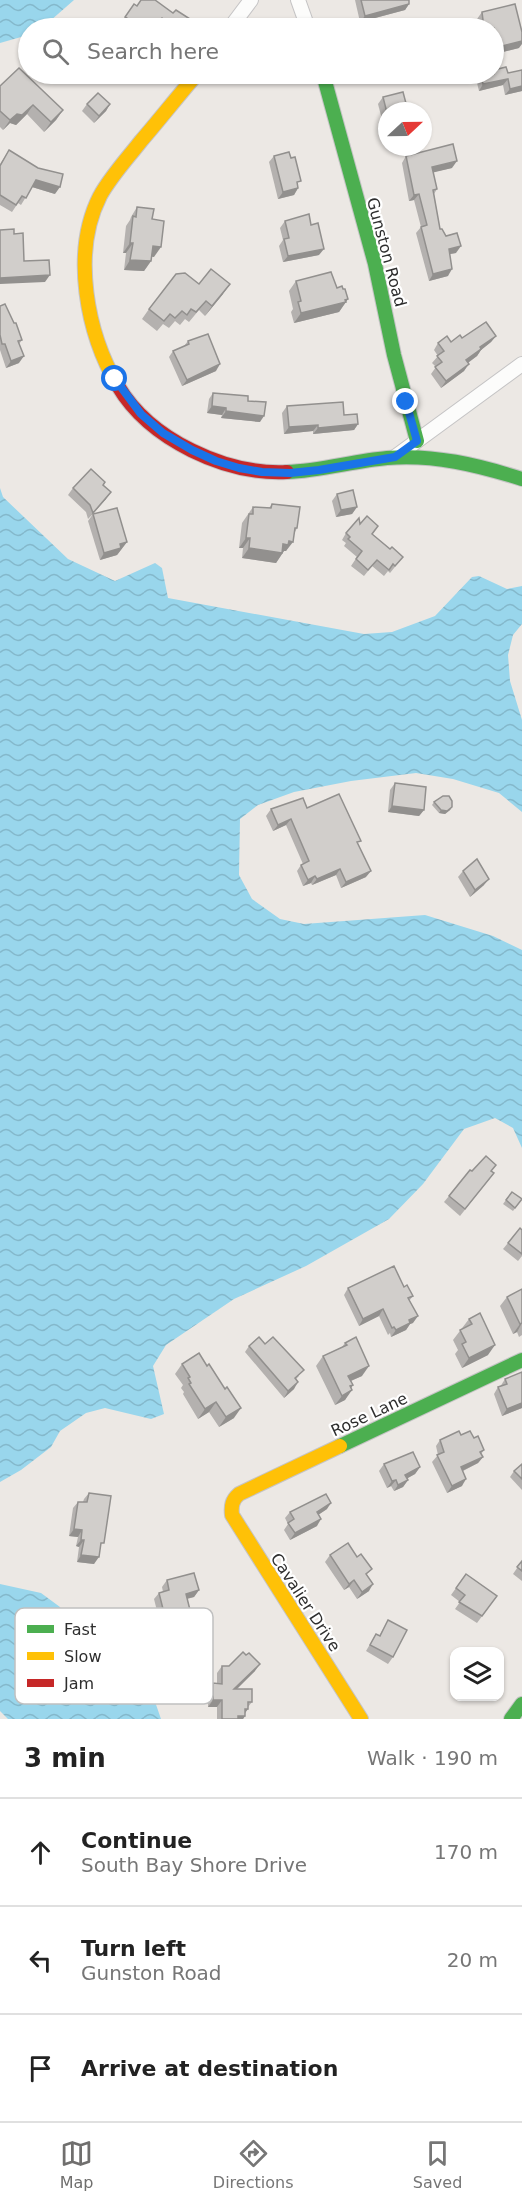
<!DOCTYPE html>
<meta charset="utf-8">
<style>
body{margin:0;font-family:"DejaVu Sans",sans-serif;background:#f2f2f2;color:#222}
.controls{position:absolute;right:18px;bottom:18px;display:grid;overflow:hidden;border-radius:12px;box-shadow:0 2px 4px #0004}
.controls button{width:54px;height:54px;display:grid;place-items:center;padding:0;border:0;border-bottom:2px solid #e0e0e0;background:#fff;color:#222;font:30px sans-serif}
.compass{position:absolute;left:378px;top:102px;width:54px;height:54px;border-radius:50%;background:#fff;box-shadow:0 2px 4px #0004;rotate:68deg}
.stop{position:absolute;width:18px;height:18px;margin:-14px;border:4px solid #1a73e8;border-radius:50%;background:#fff}
.stop.end{background:#1a73e8;border-color:#fff;box-shadow:0 2px 6px #0008}
.list{margin:0;padding:0;list-style:none}
h2{display:flex;justify-content:space-between;align-items:center;height:78px;margin:0;padding:0 24px;font-size:26px}
h2 small{font-size:20px;font-weight:400;color:#767676}
.list li{display:grid;grid-template-columns:39px 1fr auto;gap:18px;align-items:center;box-sizing:border-box;height:108px;padding:0 24px;border-top:2px solid #e0e0e0}
.list b{display:block;font-size:22px;white-space:nowrap}
.list p{margin:0;font-size:20px;white-space:nowrap;color:#767676}
.list em{font-size:20px;font-style:normal;color:#767676}
.icon{flex:none;width:33px;height:33px;fill:none;stroke:currentColor;stroke-width:2;stroke-linecap:round;stroke-linejoin:round}
.map{position:relative;flex:none;width:522px;height:1719px;overflow:hidden}
.search{position:absolute;background:#fff;box-shadow:0 2px 4px #0004;left:18px;right:18px;top:18px;height:66px;display:flex;align-items:center;gap:15px;box-sizing:border-box;padding:0 21px;border-radius:33px;color:#767676;font-size:22px}
.sheet{height:402px;background:#fff}
nav{display:flex;justify-content:space-around;align-items:center;box-sizing:border-box;height:84px;border-top:2px solid #e0e0e0;background:#fff;font-size:16px;color:#767676}
nav a{display:grid;justify-items:center;gap:3px}
nav .on{color:#706f6e}
.map>svg:first-child{display:block}
.water{fill:url(#water-waves)}
.lines{fill:none;stroke-linecap:round;stroke-linejoin:round}
.street-casing{stroke:#c5c4c5;stroke-width:16}
.fast-casing{stroke:#c5c4c5;stroke-width:16}
.slow-casing{stroke:#c5c4c5;stroke-width:16}
.jam-casing{stroke:#c5c4c5;stroke-width:16}
.street{stroke:#fcfcfb;stroke-width:14}
.fast{stroke:#4caf50;stroke-width:14}
.slow{stroke:#ffc107;stroke-width:14}
.jam{stroke:#c62828;stroke-width:14}
.wall{fill:#b4b1af}
.shaded-wall{fill:#92908e}
.building{fill:#d1cecb;stroke:#92908e;stroke-width:1.5}
.route{stroke:#1a73e8;stroke-width:8}
.labels{text-anchor:middle;stroke-width:4.5;stroke-linejoin:round;paint-order:stroke}
.street-label{font-size:16px;fill:#2e2e2e;stroke:#fff}
.key{fill:#fff;stroke:#c0c0c0;stroke-width:1.5}
.key-label{font-size:16px;fill:#2e2e2e}
</style>
<div class="map">
<svg width="522" height="1719" viewBox="0 0 522 1719">
<defs>
<pattern id="water-waves" width="16" height="10" patternUnits="userSpaceOnUse" patternTransform="scale(1.5)"><rect width="16" height="10" fill="#99d6ec"/><path d="M0 5q4-4 8 0t8 0" fill="none" stroke="#84b8cb"/></pattern>
</defs>
<rect width="100%" height="100%" fill="#ece8e4"/>
<g class="water">
<path d="M0 0H74L42 28H28V35L0 43Z"/>
<path d="M0 488 3 497 68 559 115 581 155 563 162 568 168 598 364 634 392 632 435 616 472 577 479 576 507 589 522 586V624L513 635 508 655 510 681 522 720V812L499 793 453 779 416 773 351 781 294 792 258 805 240 819 239 875 252 899 280 919 304 924 425 915 493 936 522 950V1148L513 1128 495 1118 464 1129 423 1184 389 1219 306 1266 234 1299 166 1345 153 1366 164 1414 151 1419 105 1408 86 1413 60 1431 51 1447 21 1470 0 1482Z"/>
<path d="M0 1584 41 1593 60 1607 75 1648 90 1661 132 1681 152 1693 161 1719H8L0 1711Z"/>
</g>
<g class="lines">
<g class="street-casing">
<g id="street">
<path d="M298 0 308 28"/>
<path d="M230 28 251 0"/>
<path d="M395 457 522 364"/>
</g>
</g>
<g class="fast-casing">
<g id="fast">
<path d="M323 74 375 264 394 355 417 441"/>
<path d="M287 472C321 471 353 461 387 458 433 454 478 465 522 479"/>
<path d="M340 1446 522 1360"/>
<path d="M511 1719 522 1704"/>
</g>
</g>
<g class="slow-casing">
<g id="slow">
<path d="M118 386C87 334 71 253 100 196 111 176 127 159 141 141 160 119 178 96 197 74"/>
<path d="M340 1446 239 1494C232 1500 231 1506 232 1515L361 1719"/>
</g>
</g>
<g class="jam-casing">
<path id="jam" d="M118 386C150 440 226 475 287 472"/>
</g>
<use href="#street" class="street"/>
<use href="#fast" class="fast"/>
<use href="#slow" class="slow"/>
<use href="#jam" class="jam"/>
</g>
<g class="wall">
<path d="M355 0H409V4L405 10 360 22Z"/>
<path d="M134 4 183 28H163L158 25 155 28H128L121 23Z"/>
<path d="M482 12 519 48 494 54V28H478L477 19Z"/>
<path d="M522 70V91L505 95 503 85 479 91 476 79 480 74 508 73Z"/>
<path d="M0 86 63 110 56 120 44 132 27 114 16 125 10 123 3 130 0 127Z"/>
<path d="M383 97 387 111V131H385L378 104Z"/>
<path d="M87 104H110L106 111 94 123 82 111Z"/>
<path d="M9 150 55 194 32 187 21 205 18 203 12 212 0 205V164Z"/>
<path d="M274 156 298 186V188L294 195 278 199 269 162Z"/>
<path d="M406 156 452 168 433 172 437 189 434 194 440 229 456 253 450 254 448 276 429 281 416 233 421 227 414 200 409 201 402 163Z"/>
<path d="M137 207 154 257 152 256 151 261 144 271 124 270 126 253H123L126 226 130 220 131 217Z"/>
<path d="M285 221 319 255 283 262 279 246 283 240 280 228Z"/>
<path d="M296 281 337 288 348 299 339 312 294 323 291 312 293 309 289 291Z"/>
<path d="M199 284 223 294 205 316 199 310 189 322 185 319 180 325 175 321 169 328 163 324 157 331 142 319 149 309Z"/>
<path d="M0 306 22 340 19 344V363L6 368 0 350Z"/>
<path d="M496 336 491 342 481 350 477 356 468 363 464 371 441 388 431 374 436 367 432 363 438 356 434 350 438 343 451 342 462 338Z"/>
<path d="M188 341 216 371 182 386 169 357 173 351 184 346Z"/>
<path d="M213 393 248 401 260 422 221 418 222 415 207 413 209 399Z"/>
<path d="M287 406 344 415 358 424 354 430 313 434V431L284 434 282 413Z"/>
<path d="M103 485 106 499 88 519 86 512 68 495 73 488Z"/>
<path d="M337 494 357 507 352 514 336 517 332 501Z"/>
<path d="M272 504 297 528 294 534 286 551H284L276 563 242 558 243 548H239L242 523 253 507 269 508Z"/>
<path d="M93 514 127 542 117 555 100 560 88 521Z"/>
<path d="M360 524 390 549 403 557 390 573 388 571 384 576 372 566 364 576 351 566 357 557 344 546 346 543 342 540 346 533Z"/>
<path d="M395 783 424 810 419 816 388 812 390 790Z"/>
<path d="M434 802 452 807 450 810 445 814 439 813 432 805Z"/>
<path d="M307 808 358 844 366 877 341 888 336 875 312 885 311 883 303 886 297 871 301 865 303 864 286 825 273 831 266 816 271 809Z"/>
<path d="M463 871 484 885 470 897 458 877Z"/>
<path d="M472 1171H492L494 1173 460 1216 444 1202 449 1196Z"/>
<path d="M512 1192 522 1199 513 1211 503 1204Z"/>
<path d="M522 1230V1256L518 1261 503 1249 508 1243Z"/>
<path d="M404 1287 413 1296 409 1301 413 1323 410 1324 406 1330 391 1337 390 1333 388 1335 379 1316 359 1326 344 1295 348 1288Z"/>
<path d="M522 1289V1335L519 1337 517 1332 513 1334 500 1306 507 1297Z"/>
<path d="M469 1319 488 1355 462 1368 455 1354 458 1350 453 1340Z"/>
<path d="M356 1337 362 1376 351 1381 353 1385 345 1400 335 1405 316 1366 323 1356 342 1347 345 1343Z"/>
<path d="M265 1344 299 1376 296 1379 294 1389 284 1398 245 1352 249 1346Z"/>
<path d="M182 1364 234 1418 219 1427 209 1412 198 1419 183 1394 184 1392 181 1388 183 1385 175 1374Z"/>
<path d="M522 1372V1408L502 1416 494 1394 498 1387H500L505 1379Z"/>
<path d="M461 1435 474 1438 484 1450 481 1454 483 1457 478 1463 463 1471 462 1486 447 1493 432 1462 438 1455 436 1446 440 1440Z"/>
<path d="M384 1464 420 1467 415 1474 407 1478 408 1480 403 1487 394 1491 391 1486 387 1488 379 1471Z"/>
<path d="M522 1464V1490L510 1477 514 1471Z"/>
<path d="M89 1493 100 1548 94 1564 77 1562 79 1547 76 1546 78 1537 69 1536 73 1508 78 1502H83L84 1499Z"/>
<path d="M327 1509 318 1515 317 1526 290 1540 284 1530 288 1524 285 1518 290 1512Z"/>
<path d="M330 1555 368 1576 369 1591 357 1599 349 1587 344 1590 325 1562Z"/>
<path d="M522 1561V1581L513 1574Z"/>
<path d="M466 1574 497 1596 477 1623 455 1609 460 1602 451 1595Z"/>
<path d="M167 1580 199 1590 194 1597 187 1599V1625L162 1631 154 1599 159 1593 163 1592 162 1587Z"/>
<path d="M388 1620 393 1657 388 1664 366 1651 376 1634 379 1636Z"/>
<path d="M222 1666 255 1671 236 1689 252 1702 248 1707 245 1713V1716L243 1719H217V1707H208V1690L213 1683H217V1673Z"/>
</g>
<g class="shaded-wall">
<path d="M409 4 405 10 360 22 365 16Z"/>
<path d="M522 41V44L519 48 494 54V48Z"/>
<path d="M508 79 503 85 479 91 483 84Z"/>
<path d="M522 86V91L505 95 510 89Z"/>
<path d="M110 104 106 111 94 123 99 116Z"/>
<path d="M33 105 27 114 16 125 10 123 3 130 10 120 17 114Z"/>
<path d="M63 110 56 120 44 132 51 122Z"/>
<path d="M457 161 452 168 427 174 432 167Z"/>
<path d="M36 180 60 187 55 194 32 187Z"/>
<path d="M298 188 294 195 278 199 283 192Z"/>
<path d="M419 194 414 200 409 201 414 195Z"/>
<path d="M130 243H133L126 253H123Z"/>
<path d="M153 246 161 247 154 257 146 256Z"/>
<path d="M461 246 456 253 444 255 449 249Z"/>
<path d="M324 249 319 255 283 262 288 256Z"/>
<path d="M130 260 151 261 144 271 124 270Z"/>
<path d="M452 269 448 276 429 281 433 274Z"/>
<path d="M50 275 45 282 0 284V278Z"/>
<path d="M230 284 223 294 205 316 212 306Z"/>
<path d="M348 299 339 312 294 323 301 313Z"/>
<path d="M496 336 491 342 481 350 477 356 462 367 466 360 480 347Z"/>
<path d="M24 356 19 363 6 368 11 361Z"/>
<path d="M220 364 216 371 182 386 187 380Z"/>
<path d="M469 364 464 371 441 388 446 381Z"/>
<path d="M212 406 226 408 222 415 207 413Z"/>
<path d="M226 411 264 416 260 422 221 418Z"/>
<path d="M358 424 354 430 313 434 318 428Z"/>
<path d="M318 425 313 431 284 434 289 427Z"/>
<path d="M111 492 106 499 88 519 93 513Z"/>
<path d="M357 507 352 514 336 517 341 510Z"/>
<path d="M246 538H250L243 548H239Z"/>
<path d="M289 541 293 542 286 551H284L276 563 242 558 249 548 283 544Z"/>
<path d="M127 542 117 555 100 560 104 553 120 544Z"/>
<path d="M392 806 424 810 419 816 388 812Z"/>
<path d="M452 807 450 810 445 814 439 813 441 810Z"/>
<path d="M291 819 286 825 273 831 278 825Z"/>
<path d="M340 869 336 875 312 885 317 879Z"/>
<path d="M371 871 366 877 341 888 346 882Z"/>
<path d="M315 876 311 883 303 886 308 880Z"/>
<path d="M489 879 484 885 470 897 475 890Z"/>
<path d="M383 1309 379 1316 359 1326 363 1319Z"/>
<path d="M418 1316 413 1323 410 1324 406 1330 391 1337 396 1330 409 1320Z"/>
<path d="M522 1323 517 1332 513 1334 520 1324Z"/>
<path d="M495 1345 488 1355 462 1368 469 1358Z"/>
<path d="M369 1366 362 1376 341 1385 348 1376Z"/>
<path d="M298 1382 294 1389 284 1398 288 1391Z"/>
<path d="M353 1385 347 1393 352 1390 345 1400 335 1405 342 1396 350 1386Z"/>
<path d="M216 1402 209 1412 198 1419 205 1409Z"/>
<path d="M522 1403V1408L502 1416 507 1409Z"/>
<path d="M241 1408 234 1418 219 1427 226 1417Z"/>
<path d="M483 1457 478 1463 456 1474 461 1467Z"/>
<path d="M420 1467 415 1474 401 1482 405 1475Z"/>
<path d="M466 1479 462 1486 447 1493 452 1486Z"/>
<path d="M396 1480 391 1486 387 1488 392 1481Z"/>
<path d="M408 1480 403 1487 394 1491 398 1485Z"/>
<path d="M331 1503 327 1509 312 1519 317 1512Z"/>
<path d="M321 1519 317 1526 290 1540 295 1533Z"/>
<path d="M74 1529 82 1530 78 1537 69 1536Z"/>
<path d="M81 1540H84L79 1547 76 1546Z"/>
<path d="M81 1555 99 1557 94 1564 77 1562Z"/>
<path d="M354 1580 349 1587 344 1590 349 1584Z"/>
<path d="M373 1584 369 1591 357 1599 362 1592Z"/>
<path d="M199 1590 194 1597 181 1600 186 1594Z"/>
<path d="M192 1618 187 1625 162 1631 167 1625Z"/>
<path d="M260 1664 255 1671 230 1696 234 1689Z"/>
<path d="M213 1700H222L217 1707H208Z"/>
<path d="M245 1709H248L243 1716H245L243 1719H234Z"/>
</g>
<g class="building">
<path d="M141 0H155L173 13 176 10 190 19 183 28H176L162 18 155 28H132L136 24 125 17 134 4 137 6Z"/>
<path d="M361 0H409V4L365 16Z"/>
<path d="M515 4 522 32V41L494 48V28H484L482 12Z"/>
<path d="M506 67 508 73 522 70V86L510 89 508 79 483 84 481 74H494V70Z"/>
<path d="M19 68 63 110 51 122 33 105 22 115 17 114 10 120 0 111V86Z"/>
<path d="M403 92 408 111H387V113L383 97Z"/>
<path d="M98 93 110 104 99 116 87 104Z"/>
<path d="M453 144 457 161 432 167 437 189 433 190 440 229H442L446 236 457 233 461 246 449 249 452 269 433 274 421 227 427 225 419 194 414 195 406 156Z"/>
<path d="M9 150 38 168 63 174 60 187 36 180 26 198 22 196 16 205 0 195V166Z"/>
<path d="M289 152 291 158 295 157 301 181 297 182 298 188 283 192 274 156Z"/>
<path d="M137 207 154 209 152 219 164 221 161 247 153 246 151 261 130 260 133 243H130L133 216 136 217Z"/>
<path d="M309 214 311 225 318 223 324 249 288 256 284 239 289 238 285 221Z"/>
<path d="M14 229V234L23 233 24 261 49 260 50 275 0 278V230Z"/>
<path d="M211 269 230 284 212 306 206 301 196 312 191 309 187 315 182 311 175 318 170 314 164 321 149 309 176 274 185 273 199 284Z"/>
<path d="M331 272 337 288 342 286 343 289H345L348 299 345 300 346 302 301 313 298 302 301 301 296 281Z"/>
<path d="M5 304 14 323H16L22 340 18 341 24 356 11 361 5 344H2L0 335V306Z"/>
<path d="M486 322 496 336 480 347 481 349 466 360 469 364 446 381 435 367 442 362 437 356 444 351 438 343 447 336 451 342 460 335 462 338Z"/>
<path d="M208 334 220 364 187 380 173 351 189 344 188 341Z"/>
<path d="M213 393 248 396V401L266 402 264 416 226 411V408L212 406Z"/>
<path d="M343 402 344 415 357 414 358 424 318 428V425L289 427 287 406Z"/>
<path d="M91 469 105 482 103 485 111 492 93 513 90 505 73 488Z"/>
<path d="M353 490 357 507 341 510 337 494Z"/>
<path d="M272 504 300 507 297 528H295L293 542 289 541 288 545 283 544 282 553 249 548 250 538H246L249 514H253V507L271 508Z"/>
<path d="M117 508 127 542 120 544 121 548 104 553 93 514Z"/>
<path d="M367 516 378 526 372 534 390 549 392 547 403 557 395 566 393 564 389 570 377 560 368 570 356 559 362 551 348 539 350 537 346 533 359 518 360 524Z"/>
<path d="M395 783 426 787 424 810 392 806Z"/>
<path d="M339 794 361 841 357 842 371 871 346 882 340 869 317 879 315 876 308 880 301 865 309 861 291 819 278 825 271 809 303 798 307 808Z"/>
<path d="M443 796H449L452 801V807L447 811 441 810 434 802Z"/>
<path d="M477 859 489 879 475 890 463 871Z"/>
<path d="M486 1156 496 1165 491 1171 494 1173 465 1209 449 1196 470 1170 472 1171Z"/>
<path d="M512 1192 522 1199 515 1208 506 1200Z"/>
<path d="M520 1228 522 1230V1254L508 1243Z"/>
<path d="M394 1266 404 1287 407 1285 413 1296 408 1298 418 1316 409 1320 410 1323 396 1330 394 1327 392 1328 383 1309 363 1319 348 1288Z"/>
<path d="M522 1289V1323L520 1324 507 1297Z"/>
<path d="M480 1313 495 1345 469 1358 462 1344 466 1342 460 1330 472 1324 469 1319Z"/>
<path d="M259 1337 265 1344 273 1337 304 1370 295 1378 298 1382 288 1391 249 1346Z"/>
<path d="M356 1337 369 1366 348 1376 353 1385 350 1386 352 1390 342 1396 323 1356 347 1345 345 1343Z"/>
<path d="M199 1353 207 1366 209 1364 225 1389 227 1387 241 1408 226 1417 216 1402 205 1409 189 1384 191 1383 188 1378 190 1377 182 1364Z"/>
<path d="M522 1372V1403L507 1409 498 1387 507 1384 505 1379Z"/>
<path d="M459 1431 461 1435 470 1431 474 1438 478 1436 484 1450 480 1452 483 1457 461 1467 466 1479 452 1486 437 1455 444 1452 440 1440Z"/>
<path d="M413 1452 420 1467 405 1475 408 1480 398 1485 396 1480 392 1481 384 1464Z"/>
<path d="M522 1464V1479L514 1471Z"/>
<path d="M89 1493 111 1496 104 1543H101L99 1557 81 1555 84 1540H81L82 1530 74 1529 78 1502H87Z"/>
<path d="M326 1494 331 1503 317 1512 321 1519 295 1533 288 1523 294 1519 290 1512Z"/>
<path d="M348 1543 357 1557 361 1554 372 1569 366 1574 373 1584 362 1592 354 1580 349 1584 330 1555Z"/>
<path d="M522 1561V1571L517 1567Z"/>
<path d="M194 1573 199 1590 186 1594 192 1618 167 1625 159 1593 169 1590 167 1580Z"/>
<path d="M466 1574 497 1596 482 1616 459 1602 465 1595 456 1588Z"/>
<path d="M388 1620 407 1630 393 1657 370 1645 376 1634 380 1636Z"/>
<path d="M243 1652 246 1655 249 1653 260 1664 234 1689H252V1702H248V1709H245V1716H238V1719H222V1700H213V1683L222 1684V1666H229Z"/>
</g>
<g class="lines">
<path class="route" d="M115 379 141 414 163 433 192 450 216 461 239 468 262 472 290 473 319 470 395 457 417 441 406 402"/>
</g>
<g class="labels">
<g class="street-label">
<text transform="translate(387 252) rotate(75)" y="6">Gunston Road</text>
<text transform="translate(369 1414) rotate(-25)" y="6">Rose Lane</text>
<text transform="translate(306 1602) rotate(57)" y="6">Cavalier Drive</text>
</g>
</g>
<rect x="15" y="1608" width="198" height="96" rx="9" class="key"/>
<rect x="27" y="1625" width="27" height="8" fill="#4caf50"/>
<rect x="27" y="1652" width="27" height="8" fill="#ffc107"/>
<rect x="27" y="1679" width="27" height="8" fill="#c62828"/>
<g class="key-label">
<text x="64" y="1635">Fast</text>
<text x="64" y="1662">Slow</text>
<text x="64" y="1689">Jam</text>
</g>
</svg>
<div class="controls">
<button><svg class="icon" aria-label="layers" viewBox="0 0 24 24"><path d="M12 4l9 5-9 5-9-5zM3 14l9 5 9-5"/></svg></button>
</div>
<svg class="compass" viewBox="-18 -18 36 36"><path d="M0-13l5 13h-10z" fill="#e53935"/><path d="M0 13l5-13h-10z" fill="#767676"/></svg>
<div class="stop" style="left:115px;top:379px"></div>
<div class="stop end" style="left:406px;top:402px"></div>
<div class="search"><svg class="icon" aria-label="search" viewBox="0 0 24 24"><circle cx="10" cy="10" r="6"/><path d="M15 15l6 6"/></svg>Search here</div>
</div>
<section class="sheet">
<h2>3 min<small>Walk · 190 m</small></h2>
<ul class="list">
<li><svg class="icon" aria-label="ahead" viewBox="0 0 24 24"><path d="M12 20V5M6 11l6-6 6 6"/></svg><div><b>Continue</b><p>South Bay Shore Drive</p></div><em>170 m</em></li>
<li><svg class="icon" aria-label="left" viewBox="0 0 24 24"><path d="M17 20v-9H6M10 6l-5 5 5 5"/></svg><div><b>Turn left</b><p>Gunston Road</p></div><em>20 m</em></li>
<li><svg class="icon" aria-label="arrive" viewBox="0 0 24 24"><path d="M6 21V4h12l-3 4 3 4H6"/></svg><div><b>Arrive at destination</b></div></li>
</ul>
</section>
<nav>
<a class="on"><svg class="icon" aria-label="map" viewBox="0 0 24 24"><path d="M3 6l6-2 6 2 6-2v14l-6 2-6-2-6 2zM9 4v14M15 6v14"/></svg>Map</a>
<a><svg class="icon" aria-label="directions" viewBox="0 0 24 24"><path d="M12 3l9 9-9 9-9-9zM9 14v-3h6M13 9l2 2-2 2"/></svg>Directions</a>
<a><svg class="icon" aria-label="saved" viewBox="0 0 24 24"><path d="M7 4h10v16l-5-4-5 4z"/></svg>Saved</a>
</nav>
